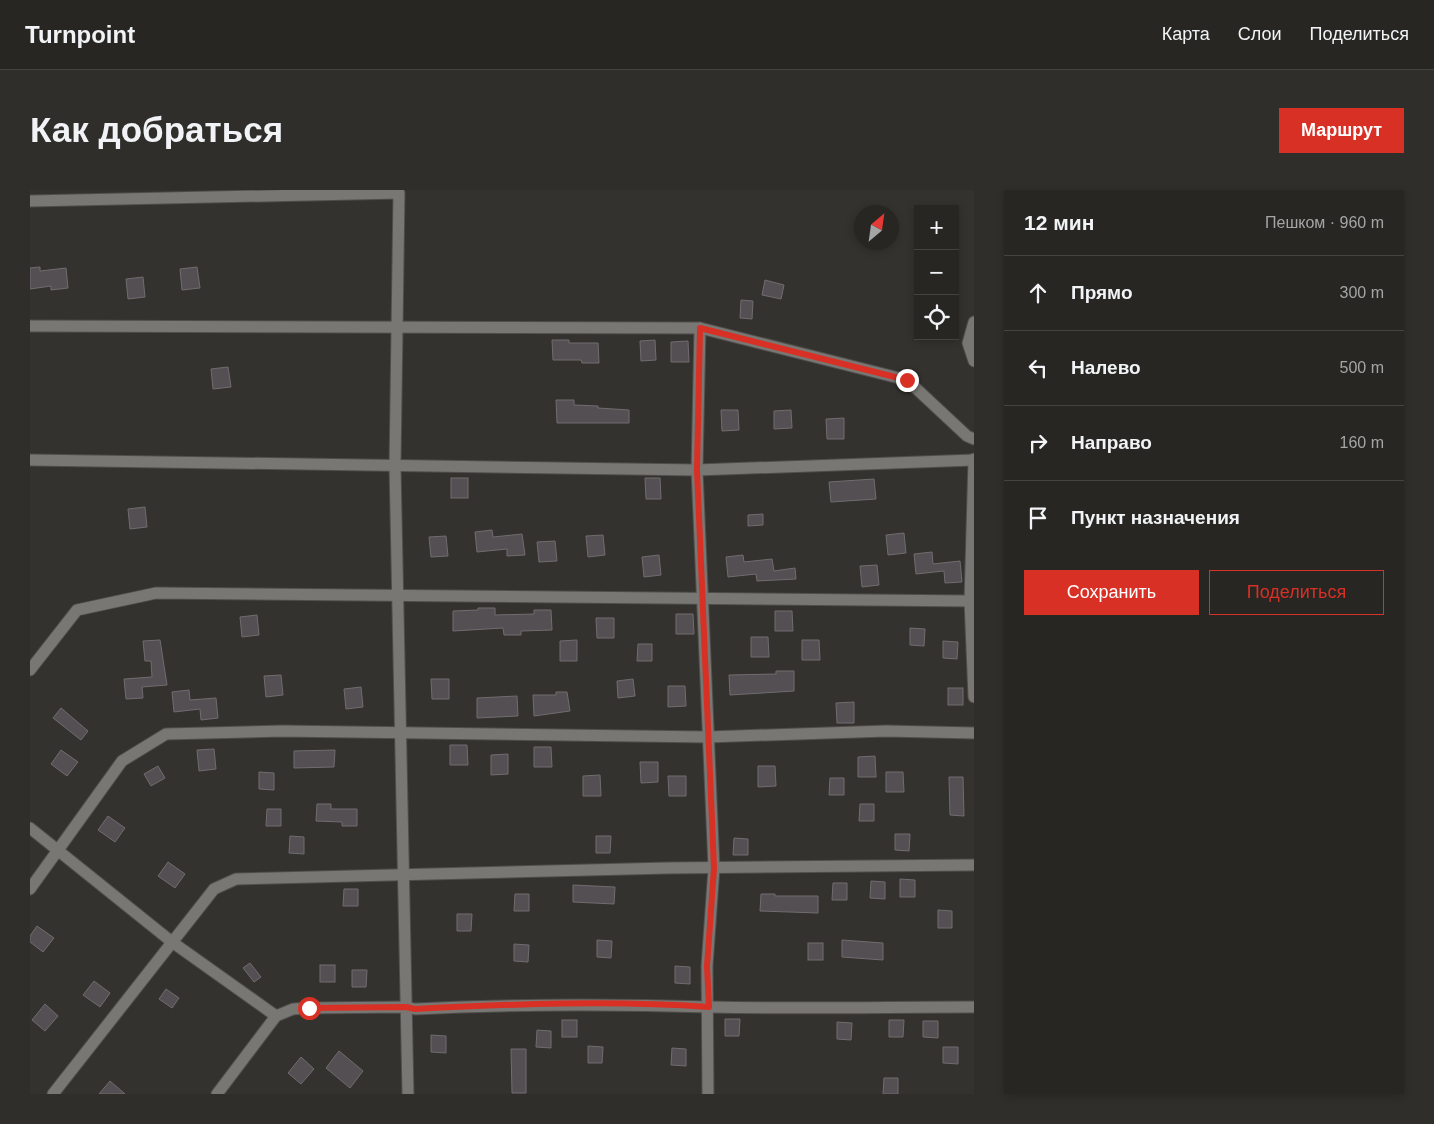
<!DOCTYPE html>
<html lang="ru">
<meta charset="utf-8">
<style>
body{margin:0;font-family:Helvetica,sans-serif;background:#2f2e2a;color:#f1f3f6}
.controls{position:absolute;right:15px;top:15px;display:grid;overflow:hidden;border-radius:0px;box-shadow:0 2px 8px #0003}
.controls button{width:45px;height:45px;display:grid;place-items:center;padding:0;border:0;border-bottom:1px solid #434340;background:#272622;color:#f1f3f6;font:25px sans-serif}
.compass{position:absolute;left:824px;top:15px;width:45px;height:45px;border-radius:50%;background:#272622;box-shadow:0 2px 8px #0003;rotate:29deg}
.stop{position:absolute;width:15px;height:15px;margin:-11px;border:4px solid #d93025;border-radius:50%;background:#fff}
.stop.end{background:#d93025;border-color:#fff;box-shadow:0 1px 5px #0008}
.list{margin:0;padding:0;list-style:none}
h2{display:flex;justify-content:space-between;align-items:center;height:65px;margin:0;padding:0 20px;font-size:21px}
h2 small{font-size:16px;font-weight:400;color:#a4a5a5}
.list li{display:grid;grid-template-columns:32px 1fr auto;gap:15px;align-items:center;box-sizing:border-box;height:75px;padding:0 20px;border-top:1px solid #434340}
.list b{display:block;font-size:19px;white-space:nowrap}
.list em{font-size:16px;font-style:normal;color:#a4a5a5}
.actions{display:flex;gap:10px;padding:15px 20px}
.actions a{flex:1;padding:11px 0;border:1px solid #d93025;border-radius:0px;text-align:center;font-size:18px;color:#d93025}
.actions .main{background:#d93025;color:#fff}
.icon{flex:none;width:28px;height:28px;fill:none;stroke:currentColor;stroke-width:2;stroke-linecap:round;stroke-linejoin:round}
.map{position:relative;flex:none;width:944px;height:904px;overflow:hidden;border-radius:0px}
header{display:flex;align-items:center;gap:30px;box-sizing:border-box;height:70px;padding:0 25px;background:#272622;border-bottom:1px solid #434340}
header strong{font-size:24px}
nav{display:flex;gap:28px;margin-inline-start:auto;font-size:18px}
.intro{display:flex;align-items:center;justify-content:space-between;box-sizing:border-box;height:120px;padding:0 30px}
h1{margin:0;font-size:35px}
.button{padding:12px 22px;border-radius:0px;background:#d93025;color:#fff;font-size:18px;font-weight:700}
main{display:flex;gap:30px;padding:0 30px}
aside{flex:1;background:#272622;border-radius:0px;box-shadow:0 2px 8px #0003}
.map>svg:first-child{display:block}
.building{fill:#534f52;stroke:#706c6f}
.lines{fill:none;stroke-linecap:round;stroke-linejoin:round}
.minor-casing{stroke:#4f4e4c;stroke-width:13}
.minor{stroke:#797773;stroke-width:11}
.route{stroke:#d93025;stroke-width:6}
</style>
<header>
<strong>Turnpoint</strong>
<nav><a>Карта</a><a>Слои</a><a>Поделиться</a></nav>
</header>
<div class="intro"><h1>Как добраться</h1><a class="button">Маршрут</a></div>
<main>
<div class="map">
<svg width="944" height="904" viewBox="0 0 944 904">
<rect width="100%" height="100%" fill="#34322e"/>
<g class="building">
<path d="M10 77V81L36 78 38 98 21 100V96L0 99V78Z"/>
<path d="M167 77 170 98 152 100 150 79Z"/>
<path d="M113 87 115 107 98 109 96 89Z"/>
<path d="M735 90 754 95 751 109 732 105Z"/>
<path d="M711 110 723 111 722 129 710 128Z"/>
<path d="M522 150H539V153H568L569 173H552L551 170H523Z"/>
<path d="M625 150 626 170 611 171 610 151Z"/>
<path d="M658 151 659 172H641V152Z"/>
<path d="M198 177 201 197 183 199 181 179Z"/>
<path d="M526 210H544V215L568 216V218L599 220V233H527Z"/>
<path d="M691 220H708L709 240 692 241Z"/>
<path d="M761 220 762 238 744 239V221Z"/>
<path d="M814 228V249H797L796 229Z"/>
<rect x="421" y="288" width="17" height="20"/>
<path d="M615 288H630L631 309H616Z"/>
<path d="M844 289 846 309 801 312 799 292Z"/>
<path d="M115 317 117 337 100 339 98 319Z"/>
<path d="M733 324V335L718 336V325Z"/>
<path d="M462 340 463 347 492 344 495 365 477 366V359L447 362 445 342Z"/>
<path d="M874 343 876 363 858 365 856 345Z"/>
<path d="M573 345 575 365 558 367 556 346Z"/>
<path d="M416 346 418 366 401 367 399 347Z"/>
<path d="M525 351 527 371 509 372 507 352Z"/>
<path d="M902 362 903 374 930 371 932 392 915 393 914 381 886 384 884 364Z"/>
<path d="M629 365 631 385 614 387 612 367Z"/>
<path d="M713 365 714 372 742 369 744 381 765 378 766 389 727 391 726 384 698 387 696 367Z"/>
<path d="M847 375 849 395 832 397 830 376Z"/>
<path d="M448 418H465V425L504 424V420H521L522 440 491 441V445H474L473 438 423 441V421L448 420Z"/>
<path d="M745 421H762L763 441H745Z"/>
<path d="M646 424H663L664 444H646Z"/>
<path d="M227 425 229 445 212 447 210 427Z"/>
<path d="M566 428H584V448H567Z"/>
<path d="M880 438 895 439 894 456 880 455Z"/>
<path d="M721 447H738L739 467H721Z"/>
<path d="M130 450 137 495 112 497 113 508 96 509 94 489 122 487 121 471H115L113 451Z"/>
<path d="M547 450V471H530V451Z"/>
<path d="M772 450H789L790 470H772Z"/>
<path d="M913 451 928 452 927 469 913 468Z"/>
<path d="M608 454H622V471H607Z"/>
<path d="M746 481H764V501L700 505 699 485 746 484Z"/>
<path d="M251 485 253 505 236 507 234 486Z"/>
<path d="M401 489H419V509H402Z"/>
<path d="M603 489 605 506 588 508 587 491Z"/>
<path d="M638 496H655L656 516 638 517Z"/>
<path d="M331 497 333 517 316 519 314 499Z"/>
<rect x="918" y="498" width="15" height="17"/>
<path d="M159 500 160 510 186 508 188 528 171 530 170 519 144 522 142 502Z"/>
<path d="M526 502H537L540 521 504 526 503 505H526Z"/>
<path d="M487 506 488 526 447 528V508Z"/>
<path d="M824 512V533H807L806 513Z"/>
<path d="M31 518 58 541 51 550 23 528Z"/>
<path d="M420 555H437L438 575H420Z"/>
<path d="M504 557H521L522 577H504Z"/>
<path d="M184 559 186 579 169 581 167 560Z"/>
<path d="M31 560 48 572 37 586 21 574Z"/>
<path d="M305 560 304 577 264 578V561Z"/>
<path d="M478 564V584L461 585V565Z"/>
<path d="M845 566 846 587H828V567Z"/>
<path d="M610 572H628V592L611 593Z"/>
<path d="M128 576 135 588 121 596 114 584Z"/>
<path d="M728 576H745L746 596 728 597Z"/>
<path d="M229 582 244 583V600L229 599Z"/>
<path d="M856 582H873L874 602H856Z"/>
<path d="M570 585 571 606H553V586Z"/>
<path d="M638 586H656V606H639Z"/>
<path d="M919 587H933L934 626 920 625Z"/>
<path d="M800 588H814V605H799Z"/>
<path d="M287 614H301V619H327V636H312V632L286 631Z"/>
<path d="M830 614H844V631H829Z"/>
<path d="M237 619H251V636H236Z"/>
<path d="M78 626 95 638 85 652 68 640Z"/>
<path d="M865 644H880L879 661 865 660Z"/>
<path d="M260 646 274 647V664L259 663Z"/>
<path d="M566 646H581L580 663H566Z"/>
<path d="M704 648 718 649V665H703Z"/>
<path d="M138 672 155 684 145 698 128 686Z"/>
<path d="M870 689 885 690V707H870Z"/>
<path d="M841 691 855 692V709L840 708Z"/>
<path d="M803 693H817V710H802Z"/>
<path d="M543 695 585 697 584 714 543 712Z"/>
<path d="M314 699H328V716H313Z"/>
<path d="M485 704H499V721H484Z"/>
<path d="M731 704H745V706H788V723L730 721Z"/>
<path d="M908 720 922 721V738H908Z"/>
<path d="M427 724H442L441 741H427Z"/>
<path d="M7 736 24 748 13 762 0 752V746Z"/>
<path d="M567 750 582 751 581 768 567 767Z"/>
<path d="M812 750 853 753V770L812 767Z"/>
<rect x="778" y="753" width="15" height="17"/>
<path d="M484 754 499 755 498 772 484 771Z"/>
<path d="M220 773 231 787 224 792 213 778Z"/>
<rect x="290" y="775" width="15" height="17"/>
<path d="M645 776 660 777V794L645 793Z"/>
<path d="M322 780H337L336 797H322Z"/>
<path d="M64 791 80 803 70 817 53 805Z"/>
<path d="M136 799 149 808 142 818 129 809Z"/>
<path d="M15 814 28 826 15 841 2 830Z"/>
<path d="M695 829H710L709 846H695Z"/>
<rect x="532" y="830" width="15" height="17"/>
<path d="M859 830H874L873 847H859Z"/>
<path d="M893 831H908V848L893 847Z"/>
<path d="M807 832 822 833 821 850 807 849Z"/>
<path d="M507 840 521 841V858L506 857Z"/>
<path d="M401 845 416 846V863L401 862Z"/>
<path d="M558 856 573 857 572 873H558Z"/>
<path d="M913 857H928V874L913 873Z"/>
<path d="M642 858 656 859V876L641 875Z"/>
<path d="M481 859H496V903H482Z"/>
<path d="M309 861 333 881 320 898 296 878Z"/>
<path d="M271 867 284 879 271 894 258 883Z"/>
<path d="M854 888H868V904H853Z"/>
<path d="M80 891 95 904H69Z"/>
</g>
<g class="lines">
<g class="minor-casing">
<g id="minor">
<path d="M0 11 369 3 365 276 378 904"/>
<path d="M944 132 938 153 944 171"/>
<path d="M0 136 670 138 877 190 937 246 944 249"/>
<path d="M670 138 667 280 684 678 677 776 678 904"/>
<path d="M944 269 940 411 944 507"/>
<path d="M0 270 667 280 944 270"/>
<path d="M0 480 47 420 126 403 944 411"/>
<path d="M0 638 142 752 246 826"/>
<path d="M0 699 92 571 136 544 252 541 678 547 856 541 944 543"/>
<path d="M23 904 184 699 206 689 638 678 944 675"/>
<path d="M187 904 246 826 263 819 279 818 376 817 385 819C484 814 581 814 680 817 768 819 856 817 944 817"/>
</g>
</g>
<use href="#minor" class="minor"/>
</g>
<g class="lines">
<path class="route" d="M279 818 376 817 385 819C483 814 581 810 679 817L677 776 684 678 667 280 670 138 877 190"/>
</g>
</svg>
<div class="controls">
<button>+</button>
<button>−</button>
<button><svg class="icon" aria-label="locate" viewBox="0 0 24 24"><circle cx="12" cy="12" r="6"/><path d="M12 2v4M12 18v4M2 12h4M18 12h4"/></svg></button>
</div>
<svg class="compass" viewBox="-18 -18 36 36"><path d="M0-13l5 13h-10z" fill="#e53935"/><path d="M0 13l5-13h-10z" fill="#a4a5a5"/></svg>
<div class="stop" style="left:279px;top:818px"></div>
<div class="stop end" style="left:877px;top:190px"></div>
</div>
<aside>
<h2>12 мин<small>Пешком · 960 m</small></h2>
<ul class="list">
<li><svg class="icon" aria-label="ahead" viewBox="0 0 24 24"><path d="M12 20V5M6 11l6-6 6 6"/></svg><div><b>Прямо</b></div><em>300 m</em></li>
<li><svg class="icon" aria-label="left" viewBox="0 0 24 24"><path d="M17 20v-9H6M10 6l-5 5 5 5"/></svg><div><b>Налево</b></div><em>500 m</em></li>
<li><svg class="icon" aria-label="right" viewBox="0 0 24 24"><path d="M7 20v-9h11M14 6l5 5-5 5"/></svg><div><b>Направо</b></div><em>160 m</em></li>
<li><svg class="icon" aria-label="arrive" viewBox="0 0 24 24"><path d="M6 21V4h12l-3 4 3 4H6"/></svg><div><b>Пункт назначения</b></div></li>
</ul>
<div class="actions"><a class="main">Сохранить</a><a>Поделиться</a></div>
</aside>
</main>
